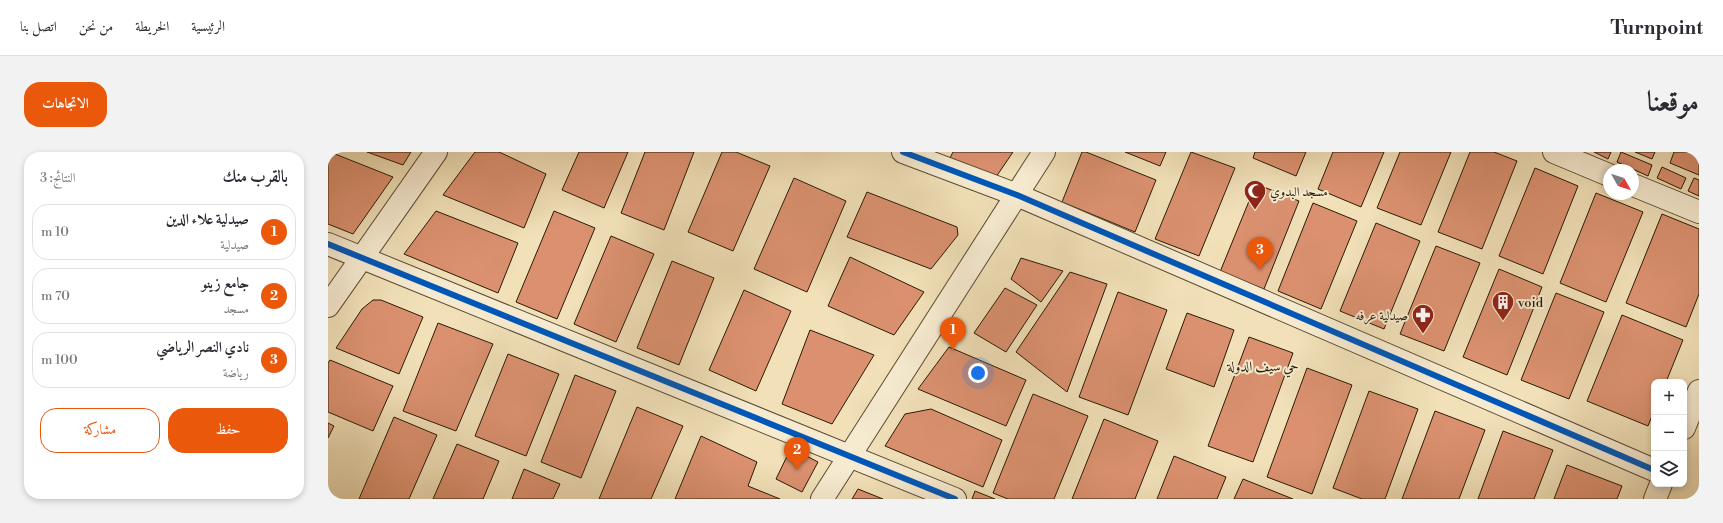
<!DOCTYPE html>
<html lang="ar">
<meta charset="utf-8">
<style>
body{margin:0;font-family:"Libre Bodoni",Amiri,serif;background:#f2f2f3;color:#2b2b33;direction:rtl}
.controls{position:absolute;right:12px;bottom:12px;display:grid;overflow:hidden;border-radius:8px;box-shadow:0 2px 6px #0003}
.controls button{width:36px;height:36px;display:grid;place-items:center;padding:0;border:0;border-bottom:1px solid #e1e1e2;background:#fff;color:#2b2b33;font:20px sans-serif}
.compass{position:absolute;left:1275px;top:12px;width:36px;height:36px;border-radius:50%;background:#fff;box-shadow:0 2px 6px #0003;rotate:129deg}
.you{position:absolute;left:650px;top:221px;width:14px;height:14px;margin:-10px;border:3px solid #fff;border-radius:50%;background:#1a73e8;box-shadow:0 0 0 6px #1a73e833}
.badge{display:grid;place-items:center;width:26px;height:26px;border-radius:50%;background:#ea580c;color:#fff;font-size:13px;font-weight:700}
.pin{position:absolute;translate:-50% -33px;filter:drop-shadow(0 1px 2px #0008)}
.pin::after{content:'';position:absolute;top:21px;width:14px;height:12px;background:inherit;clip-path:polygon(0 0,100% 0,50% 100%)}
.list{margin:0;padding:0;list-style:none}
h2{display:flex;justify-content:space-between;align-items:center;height:52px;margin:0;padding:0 16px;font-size:17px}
h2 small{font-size:13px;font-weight:400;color:#7c7c81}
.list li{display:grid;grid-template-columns:26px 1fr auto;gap:12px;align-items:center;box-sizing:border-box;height:56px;margin:0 8px 8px;padding:0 8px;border:1px solid #e1e1e2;border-radius:16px}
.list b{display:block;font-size:15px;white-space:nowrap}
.list p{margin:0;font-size:13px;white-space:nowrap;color:#7c7c81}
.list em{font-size:13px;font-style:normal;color:#7c7c81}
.actions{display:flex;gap:8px;padding:12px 16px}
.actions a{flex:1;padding:9px 0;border:1px solid #ea580c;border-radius:16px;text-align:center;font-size:14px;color:#ea580c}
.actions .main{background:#ea580c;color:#fff}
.icon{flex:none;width:22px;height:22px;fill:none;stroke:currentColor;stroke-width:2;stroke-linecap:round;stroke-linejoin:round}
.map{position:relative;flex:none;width:1371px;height:347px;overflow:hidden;direction:ltr;border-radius:16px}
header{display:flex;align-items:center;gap:24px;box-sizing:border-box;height:56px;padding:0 20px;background:#fff;border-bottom:1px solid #e1e1e2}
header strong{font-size:19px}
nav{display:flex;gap:22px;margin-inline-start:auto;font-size:14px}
.intro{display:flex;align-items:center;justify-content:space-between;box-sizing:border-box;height:96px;padding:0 24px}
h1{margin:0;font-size:28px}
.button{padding:10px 18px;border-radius:16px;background:#ea580c;color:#fff;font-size:14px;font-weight:700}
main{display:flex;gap:24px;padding:0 24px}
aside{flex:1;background:#fff;border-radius:16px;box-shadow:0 2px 6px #0003}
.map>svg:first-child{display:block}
.building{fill:#db9170;stroke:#2b1b03}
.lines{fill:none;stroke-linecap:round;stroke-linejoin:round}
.minor-casing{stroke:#5c4c30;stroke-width:24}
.minor{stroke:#f6ebd1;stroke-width:22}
.cycleway-casing{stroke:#f6ebd1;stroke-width:8}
.cycleway{stroke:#0057b8;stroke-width:6}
.labels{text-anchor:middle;stroke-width:4;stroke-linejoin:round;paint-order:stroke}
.poi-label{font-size:13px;fill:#2b1b03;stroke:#f6ebd1;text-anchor:start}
.neighbourhood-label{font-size:14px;fill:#2b1b03;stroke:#f6ebd1}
</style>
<header>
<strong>Turnpoint</strong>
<nav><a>الرئيسية</a><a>الخريطة</a><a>من نحن</a><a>اتصل بنا</a></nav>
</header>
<div class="intro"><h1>موقعنا</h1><a class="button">الاتجاهات</a></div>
<main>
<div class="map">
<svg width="1371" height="347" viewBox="0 0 1371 347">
<rect width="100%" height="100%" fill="#f1e0b8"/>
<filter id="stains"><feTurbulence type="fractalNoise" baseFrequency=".005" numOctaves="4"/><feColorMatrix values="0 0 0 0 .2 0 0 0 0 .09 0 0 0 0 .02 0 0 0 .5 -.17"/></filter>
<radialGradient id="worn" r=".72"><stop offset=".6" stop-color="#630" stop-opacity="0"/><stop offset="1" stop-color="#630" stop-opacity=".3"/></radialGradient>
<g class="building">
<path d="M2 0 65 25 25 82 0 72V5Z"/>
<path d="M39 0H83L75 13Z"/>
<path d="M147 0H171L218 22 196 76 115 43Z"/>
<path d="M251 0H300L276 56 234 38Z"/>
<path d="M317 0H366L336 78 293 61Z"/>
<path d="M394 0H408L442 14 405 99 360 80Z"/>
<path d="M625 0H685L668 25 622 6Z"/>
<path d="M754 0H758L828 28 807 80 734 50Z"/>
<path d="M797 0H838L832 14Z"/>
<path d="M863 0 907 16 871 104 827 87Z"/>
<path d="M927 0H978L968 24 925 6Z"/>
<path d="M1005 0H1056L1033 55 990 37Z"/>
<path d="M1072 0H1123L1093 73 1049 56Z"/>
<path d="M1142 0H1166L1189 9 1154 97 1110 80Z"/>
<path d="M1266 0H1283L1280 7Z"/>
<path d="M1293 0 1324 13 1320 24 1289 10Z"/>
<path d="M1307 0H1327L1324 7Z"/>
<path d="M1346 0H1371V23L1342 11Z"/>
<path d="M1334 15 1358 26 1353 37 1329 26Z"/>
<path d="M1207 16 1250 34 1215 122 1171 104Z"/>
<path d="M466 26 518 49 479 140 426 117Z"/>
<path d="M1366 26 1371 28V44L1360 39Z"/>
<path d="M928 32 971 49 936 137 892 120Z"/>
<path d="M539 40 629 75 630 83 603 117 519 85Z"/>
<path d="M1268 41 1315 60 1278 150 1232 131Z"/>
<path d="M985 51 1029 69 993 157 950 139Z"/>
<path d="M108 59 190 91 170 141 76 102Z"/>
<path d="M226 59 267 76 229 167 188 150Z"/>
<path d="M1334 62 1371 77V142L1358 175 1298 151Z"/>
<path d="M1048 71 1092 89 1056 177 1012 159Z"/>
<path d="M283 84 326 102 288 190 246 172Z"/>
<path d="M1108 94 1152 111 1116 199 1072 182Z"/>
<path d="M522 105 596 140 566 183 500 154Z"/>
<path d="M693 106 735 119 713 150 683 127Z"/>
<path d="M344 109 386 126 351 213 309 196Z"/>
<path d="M1171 117 1214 135 1179 223 1135 205Z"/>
<path d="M742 120 779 132 739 240 688 200Z"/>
<path d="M677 136 709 153 678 200 646 181Z"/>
<path d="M416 138 463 159 428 239 381 218Z"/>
<path d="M790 140 839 158 800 263 751 245Z"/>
<path d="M1228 141 1276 160 1241 247 1193 228Z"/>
<path d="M45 148H53L95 165 71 222 8 196 34 157Z"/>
<path d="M859 161 906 178 886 235 838 217Z"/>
<path d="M1294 163 1355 188 1338 230H1326V259L1320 274 1259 249Z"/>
<path d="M110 171 165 192 128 279 75 259Z"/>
<path d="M482 178 546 203 504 272 454 252Z"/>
<path d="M921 185 965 201 925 310 880 294Z"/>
<path d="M621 195 698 228 678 274 590 237Z"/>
<path d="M180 202 231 222 198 304 147 284Z"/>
<path d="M2 208 65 234 45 279 0 260V211Z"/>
<path d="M979 216 1024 233 984 342 939 325Z"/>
<path d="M247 223 288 239 253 326 213 310Z"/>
<path d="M1041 239 1090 257 1057 347H1034L1005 336Z"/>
<path d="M705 242 760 264 726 347H680L665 341Z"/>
<path d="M309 255 355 274 323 347H271Z"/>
<path d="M603 257 674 288 655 335 557 294 577 262Z"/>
<path d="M1107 259 1157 278 1131 347H1074Z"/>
<path d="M66 265 109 283 81 347H31Z"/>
<path d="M776 267 830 289 807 347H744Z"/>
<path d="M0 271 6 274 0 286Z"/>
<path d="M1175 279 1225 298 1206 347H1150Z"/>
<path d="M373 284 429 310 420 334 452 347H347Z"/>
<path d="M129 292 171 309 155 347H105Z"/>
<path d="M463 296 490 310 474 340 448 327Z"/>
<path d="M846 304 898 325 889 347H829Z"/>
<path d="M1239 313 1294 334 1289 347H1226Z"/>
<path d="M196 317 232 332 225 347H184Z"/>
<path d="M915 327 965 347H906Z"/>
<path d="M530 337 555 347H524Z"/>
<path d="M647 339 667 347H644Z"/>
</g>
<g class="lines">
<g class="minor-casing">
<g id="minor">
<path d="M575 0 689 43 1326 318"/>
<path d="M1226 0 1281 23"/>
<path d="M1305 33 1371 60"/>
<path d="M0 92 627 347"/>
<path d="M0 154 108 0"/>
<path d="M1356 276 1371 239"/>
<path d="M494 347 716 0"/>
<path d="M1327 347 1333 332"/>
</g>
</g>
<use href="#minor" class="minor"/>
<g class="cycleway-casing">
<g id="cycleway">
<path d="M575 0 689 43 1326 318"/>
<path d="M0 92 627 347"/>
</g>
</g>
<use href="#cycleway" class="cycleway"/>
</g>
<defs>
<g id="mosque-pin" transform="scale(1.15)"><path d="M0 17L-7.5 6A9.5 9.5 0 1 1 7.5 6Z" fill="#8f2418" stroke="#f6ebd1"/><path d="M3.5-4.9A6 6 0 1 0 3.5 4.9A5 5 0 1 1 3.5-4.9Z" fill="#fff"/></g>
<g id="building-pin" transform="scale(1.15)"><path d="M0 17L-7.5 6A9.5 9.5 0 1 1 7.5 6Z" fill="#8f2418" stroke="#f6ebd1"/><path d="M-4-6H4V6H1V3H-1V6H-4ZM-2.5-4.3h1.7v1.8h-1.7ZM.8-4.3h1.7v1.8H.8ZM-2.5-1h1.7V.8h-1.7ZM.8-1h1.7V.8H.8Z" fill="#fff"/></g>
<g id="pharmacy-pin" transform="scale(1.15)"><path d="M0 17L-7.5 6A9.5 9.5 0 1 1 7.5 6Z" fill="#8f2418" stroke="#f6ebd1"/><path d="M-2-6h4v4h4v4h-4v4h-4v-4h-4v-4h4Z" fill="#fff"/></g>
</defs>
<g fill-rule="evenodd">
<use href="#mosque-pin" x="927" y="39"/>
<use href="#building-pin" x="1175" y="150"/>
<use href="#pharmacy-pin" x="1095" y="163"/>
</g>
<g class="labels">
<g class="poi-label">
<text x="942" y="44">مسجد البدوي</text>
<text x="1190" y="155">void</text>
<text x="1080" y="168" text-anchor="end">صيدلية عرفه</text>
</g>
<g class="neighbourhood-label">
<text x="935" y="219">حي سيف الدولة</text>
</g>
</g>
<rect width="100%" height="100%" filter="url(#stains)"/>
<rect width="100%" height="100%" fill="url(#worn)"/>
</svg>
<div class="controls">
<button>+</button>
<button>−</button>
<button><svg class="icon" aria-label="layers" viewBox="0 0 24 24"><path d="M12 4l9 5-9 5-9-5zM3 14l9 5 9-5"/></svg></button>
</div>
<svg class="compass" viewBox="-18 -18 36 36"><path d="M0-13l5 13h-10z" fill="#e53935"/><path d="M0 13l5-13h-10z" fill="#7c7c81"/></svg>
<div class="you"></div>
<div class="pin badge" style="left:625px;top:198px">1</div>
<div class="pin badge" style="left:469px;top:318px">2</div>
<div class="pin badge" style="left:932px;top:118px">3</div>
</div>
<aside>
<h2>بالقرب منك<small>النتائج: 3</small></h2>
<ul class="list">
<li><span class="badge">1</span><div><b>صيدلية علاء الدين</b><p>صيدلية</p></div><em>10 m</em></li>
<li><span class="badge">2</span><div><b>جامع زينو</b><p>مسجد</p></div><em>70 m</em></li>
<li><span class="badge">3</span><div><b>نادي النصر الرياضي</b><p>رياضة</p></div><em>100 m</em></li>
</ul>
<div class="actions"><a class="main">حفظ</a><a>مشاركة</a></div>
</aside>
</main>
